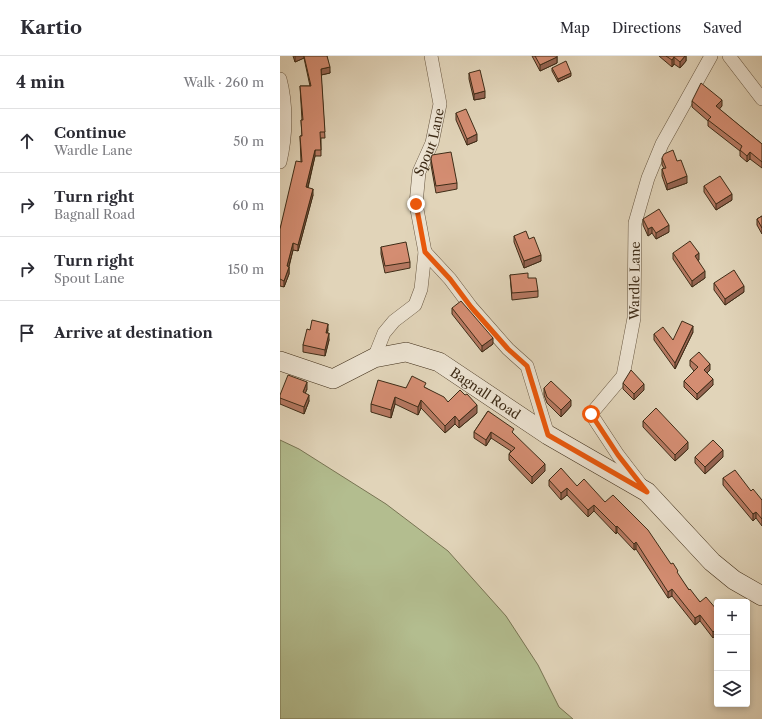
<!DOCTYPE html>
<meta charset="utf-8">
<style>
body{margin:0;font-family:"Libre Caslon Text",serif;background:#f2f2f3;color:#2b2b33}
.controls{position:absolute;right:12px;bottom:12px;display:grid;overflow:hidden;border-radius:4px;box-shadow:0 2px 6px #0003}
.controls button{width:36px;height:36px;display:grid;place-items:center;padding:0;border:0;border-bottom:1px solid #e1e1e2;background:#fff;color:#2b2b33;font:20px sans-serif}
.stop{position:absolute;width:12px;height:12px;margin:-9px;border:3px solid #ea580c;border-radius:50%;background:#fff}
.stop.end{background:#ea580c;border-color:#fff;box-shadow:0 1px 4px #0008}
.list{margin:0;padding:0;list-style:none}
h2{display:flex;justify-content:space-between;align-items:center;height:52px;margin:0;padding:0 16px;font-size:17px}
h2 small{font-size:13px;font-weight:400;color:#7c7c81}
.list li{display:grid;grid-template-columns:26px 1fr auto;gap:12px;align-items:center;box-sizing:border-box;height:64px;padding:0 16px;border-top:1px solid #e1e1e2}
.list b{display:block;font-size:15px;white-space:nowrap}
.list p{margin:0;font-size:13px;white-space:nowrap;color:#7c7c81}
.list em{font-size:13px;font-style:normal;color:#7c7c81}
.icon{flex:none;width:22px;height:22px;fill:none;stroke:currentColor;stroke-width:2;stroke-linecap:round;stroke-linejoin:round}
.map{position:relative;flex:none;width:482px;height:663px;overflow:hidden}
header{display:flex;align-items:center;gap:24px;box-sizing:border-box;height:56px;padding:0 20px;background:#fff;border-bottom:1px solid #e1e1e2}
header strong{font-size:19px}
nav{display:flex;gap:22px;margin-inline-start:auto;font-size:14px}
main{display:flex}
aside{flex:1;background:#fff}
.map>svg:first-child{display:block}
.green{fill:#b3bd8f;stroke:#787453}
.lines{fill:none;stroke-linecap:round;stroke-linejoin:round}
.street-casing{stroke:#675640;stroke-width:14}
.secondary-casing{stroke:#3e2c17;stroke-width:20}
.street{stroke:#ece3d2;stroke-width:13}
.secondary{stroke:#ece3d2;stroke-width:19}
.wall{fill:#b67962;stroke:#3e2c17}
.shaded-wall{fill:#946350;stroke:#3e2c17}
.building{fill:#d48d72;stroke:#3e2c17}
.route{stroke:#ea580c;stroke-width:5}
.labels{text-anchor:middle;stroke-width:3.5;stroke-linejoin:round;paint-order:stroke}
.street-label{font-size:13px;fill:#3e2c17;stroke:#ece3d2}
</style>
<header>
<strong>Kartio</strong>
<nav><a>Map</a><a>Directions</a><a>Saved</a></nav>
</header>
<main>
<aside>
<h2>4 min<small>Walk · 260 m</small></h2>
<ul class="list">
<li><svg class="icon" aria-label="ahead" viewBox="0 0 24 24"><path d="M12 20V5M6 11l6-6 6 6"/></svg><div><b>Continue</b><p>Wardle Lane</p></div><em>50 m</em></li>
<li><svg class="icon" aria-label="right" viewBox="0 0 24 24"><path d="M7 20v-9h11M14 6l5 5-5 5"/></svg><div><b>Turn right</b><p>Bagnall Road</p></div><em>60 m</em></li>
<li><svg class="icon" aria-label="right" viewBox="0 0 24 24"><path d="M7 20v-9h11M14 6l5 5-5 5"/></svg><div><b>Turn right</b><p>Spout Lane</p></div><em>150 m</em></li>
<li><svg class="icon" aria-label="arrive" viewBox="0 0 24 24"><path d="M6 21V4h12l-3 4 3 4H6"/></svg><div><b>Arrive at destination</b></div></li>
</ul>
</aside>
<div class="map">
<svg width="482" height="663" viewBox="0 0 482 663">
<rect width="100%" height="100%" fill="#e1d4b9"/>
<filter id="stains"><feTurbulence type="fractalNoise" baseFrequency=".005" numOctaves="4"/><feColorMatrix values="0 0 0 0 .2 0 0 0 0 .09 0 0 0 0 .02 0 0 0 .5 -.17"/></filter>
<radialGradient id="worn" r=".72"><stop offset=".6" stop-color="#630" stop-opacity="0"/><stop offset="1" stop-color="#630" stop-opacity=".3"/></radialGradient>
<path class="green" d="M0 384 19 393 106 448 168 495 226 560 258 609 279 651 293 663H0Z"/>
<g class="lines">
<g class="street-casing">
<g id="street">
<path d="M449 0 482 43"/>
<path d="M0 23C7 49 6 81 0 106"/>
<path d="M145 196 170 223 191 251 228 293 247 310 268 379"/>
<path id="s1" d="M94 302 104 277 114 265 135 249 141 233 145 196 136 148 139 116 152 87 160 48 151 0"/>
<path id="s2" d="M361 429 338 399 311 358 343 320 354 262 355 167 368 122 382 88 431 0"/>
</g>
</g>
<g class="secondary-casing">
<g id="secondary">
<path id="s3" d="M0 305 53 323 94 302 126 296 159 306 268 379 367 436 432 506 454 524 482 540"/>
</g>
</g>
<use href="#street" class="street"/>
<use href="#secondary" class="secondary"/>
</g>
<g class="wall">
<path d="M13 0H47L50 17 41 19 45 82H41V100H35L28 132 33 139 18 195 13 194 9 211V218L4 231 0 230V173L21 106 20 80H22L21 64H22L20 30H30L24 2 15 6Z"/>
<path d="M252 0H277V7L260 15Z"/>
<path d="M379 0H406V5L400 12 394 8 392 11Z"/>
<path d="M272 12 291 20 278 26 272 15Z"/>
<path d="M189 17 205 42 194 44 189 23Z"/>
<path d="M412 45 442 50 439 53 482 88V112L470 103 467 106 460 100V95L428 70V65L412 51Z"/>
<path d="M176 57 197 85 187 89 176 64Z"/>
<path d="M382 102 397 105 407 127 387 134 382 120V113L384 112 382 109Z"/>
<path d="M151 103 177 127V133L156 137 151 109Z"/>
<path d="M424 130 452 144 436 154 424 136Z"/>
<path d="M482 160V178L477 169V163Z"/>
<path d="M363 163 389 176 376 183 372 177 368 180 363 169Z"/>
<path d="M234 180 249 183 261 205 244 212 234 186Z"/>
<path d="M101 191 130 206V212L105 217 101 198Z"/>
<path d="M393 197 419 204H418L425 222 412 231 393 203Z"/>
<path d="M230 219 248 222 258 235V241L232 244Z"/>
<path d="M434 227 464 236 445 249 434 234Z"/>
<path d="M172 252 213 288 202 296 172 258Z"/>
<path d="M30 274H48L47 277 49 284 45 300 23 296V289Z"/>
<path d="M413 276 395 313 374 284V278L393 284Z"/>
<path d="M410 304 430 314 427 317 433 329 417 344 404 331V325L414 315 410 310Z"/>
<path d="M343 327 364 334 354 344 343 333Z"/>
<path d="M126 332H146L168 346 197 357 179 372 175 368 165 377 141 352 138 359 115 348 111 362 91 356V348Z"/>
<path d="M264 332 291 350 281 361 267 347 264 339Z"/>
<path d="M27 333 25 337 29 345 24 358 0 348V339Z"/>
<path d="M208 355 234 378 265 415 252 428 229 404V398L231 395 211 382 206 390 194 382V376Z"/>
<path d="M363 365 408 393 395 405 363 371Z"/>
<path d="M415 401H443L425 418 415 407Z"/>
<path d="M443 422 471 435 482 444V470L476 462 473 465 443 429Z"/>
<path d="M269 424 297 430 325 446 398 519 409 534 420 546 437 554V580L436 579 433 582 420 565 415 569 392 540 388 542 356 493 354 494 337 476 336 478 314 455 308 461 287 439 281 444 269 430Z"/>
</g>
<g class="shaded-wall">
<path d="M15 0H24V2L15 6Z"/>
<path d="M405 0H406V5L400 12V6Z"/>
<path d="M277 1V7L260 15V9Z"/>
<path d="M394 1V8L392 11V4Z"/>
<path d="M50 11V17L41 19V13Z"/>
<path d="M291 17V20L278 26V23Z"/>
<path d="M205 35V42L194 44V38Z"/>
<path d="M442 44V50L436 57V50Z"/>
<path d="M197 78V85L187 89V83Z"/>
<path d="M35 94V100L26 138V131Z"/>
<path d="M470 96V103L467 106V100Z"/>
<path d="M407 120V127L387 134V128Z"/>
<path d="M33 133V139L18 195V189Z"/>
<path d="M452 138V144L436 154V148Z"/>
<path d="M389 169V176L376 183V177Z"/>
<path d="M372 171V177L368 180V173Z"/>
<path d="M13 187V194L7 217V210Z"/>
<path d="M419 197V204L415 206V200Z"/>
<path d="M261 199V205L244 212V205Z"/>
<path d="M9 211V218L4 231V225Z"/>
<path d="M425 215V222L412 231V225Z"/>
<path d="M464 230V236L445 249V243Z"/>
<path d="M48 268V274L46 283V277Z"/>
<path d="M413 270V276L395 313V307Z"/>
<path d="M49 277V284L45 300V294Z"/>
<path d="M213 282V288L202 296V290Z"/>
<path d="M430 308V314L424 320V314Z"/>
<path d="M433 323V329L417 344V338Z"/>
<path d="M27 326V333L23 343V336Z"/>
<path d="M364 328V334L354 344V338Z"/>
<path d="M29 339V345L24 358V351Z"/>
<path d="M115 341V348L111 362V354Z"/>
<path d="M141 344V352L138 359V351Z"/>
<path d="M291 344V350L281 361V354Z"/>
<path d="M197 349V357L179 372V365Z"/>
<path d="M175 360V368L165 377V370Z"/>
<path d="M211 376V382L206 390V384Z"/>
<path d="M408 386V393L395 405V399Z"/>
<path d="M443 394V401L425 418V411Z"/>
<path d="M265 408V415L252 428V421Z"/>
<path d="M287 432V439L281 444V437Z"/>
<path d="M314 449V455L308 461V454Z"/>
<path d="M476 456V462L473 465V458Z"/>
<path d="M337 470V476L336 478V471Z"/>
<path d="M356 486V493L354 494V488Z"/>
<path d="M392 533V540L388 542V536Z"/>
<path d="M420 559V565L415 569V562Z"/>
<path d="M436 573V579L433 582V576Z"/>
<path d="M469 579V586L467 587V580Z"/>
</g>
<g class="building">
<path d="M24 0H47L50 11 41 13 45 76H40L41 94H35L26 131 33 133 18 189 13 187 7 210 9 211 4 225 0 223V173L16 105 22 106 20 80H22L21 64H23L20 30H31Z"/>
<path d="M255 0H277V1L260 9Z"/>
<path d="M386 0H405L400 6 394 1 392 4Z"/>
<path d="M286 5 291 17 278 23 272 12Z"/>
<path d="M200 14 205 35 194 38 189 17Z"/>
<path d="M421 27 442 44 436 50 482 88V106L470 96 467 100 460 94 462 90 428 64 431 61 412 45Z"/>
<path d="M186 53 197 78 187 83 176 57Z"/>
<path d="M393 94 397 105 401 104 407 120 387 128 382 113 386 112 382 102 384 98Z"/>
<path d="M171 96 177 127 156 130 151 103 152 99Z"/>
<path d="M440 120 452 138 436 148 424 130Z"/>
<path d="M379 153 389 169 376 177 372 171 368 173 363 163Z"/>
<path d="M482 160V172L477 163Z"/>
<path d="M246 175 249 183 254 181 261 199 244 205 234 180Z"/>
<path d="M410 185 419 197 415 200 425 215 412 225 393 197Z"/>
<path d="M126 186 130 206 105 210 101 191Z"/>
<path d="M454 214 464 230 445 243 434 227Z"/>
<path d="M248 217V222H256L258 235 232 237 230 219Z"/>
<path d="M181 245 213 282 202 290 172 252Z"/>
<path d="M32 264 48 268 46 277H49L45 294 23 289 27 273 30 274Z"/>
<path d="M402 265 413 270 395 307 374 278 383 271 393 284Z"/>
<path d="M419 296 430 308 424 314 433 323 417 338 404 325 418 311 410 304Z"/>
<path d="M351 314 364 328 354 338 343 327Z"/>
<path d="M8 319 27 326 23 336 29 339 24 351 0 342V339Z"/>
<path d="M132 320 146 327 144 331 164 341 168 346 180 334 185 339 187 338 197 349 179 365 175 360 165 370 141 344 138 351 115 341 111 354 91 348 98 324 126 332Z"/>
<path d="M271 325 291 344 281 354 267 341 264 332Z"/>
<path d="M376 352 408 386 395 399 363 365Z"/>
<path d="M208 355 234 373 232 376 265 408 252 421 229 398 235 392 211 376 206 384 194 376Z"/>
<path d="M433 384 443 394 425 411 415 401Z"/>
<path d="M281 412 297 430 304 423 325 446 333 439 368 474 391 508 393 507 398 515 397 516 409 534 410 533 420 546 426 541 437 554V574L436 573 433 576 420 559 415 562 392 533 388 536 356 486 354 488 337 470 336 471 314 449 308 454 287 432 281 437 269 424Z"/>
<path d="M455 414 471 435 473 433 482 444V463L476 456 473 458 443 422Z"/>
</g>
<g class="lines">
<path class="route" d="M136 148 145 196 170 223 191 251 228 293 247 310 268 379 367 436 338 399 311 358"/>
</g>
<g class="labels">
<g class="street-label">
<text dy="5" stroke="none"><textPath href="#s1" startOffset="236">Spout Lane</textPath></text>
<text dy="5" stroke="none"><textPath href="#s2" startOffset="233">Wardle Lane</textPath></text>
<text dy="5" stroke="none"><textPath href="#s3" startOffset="225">Bagnall Road</textPath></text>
</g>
</g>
<rect width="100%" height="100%" filter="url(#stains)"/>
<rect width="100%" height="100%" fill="url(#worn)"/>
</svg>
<div class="controls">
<button>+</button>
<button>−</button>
<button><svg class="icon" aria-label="layers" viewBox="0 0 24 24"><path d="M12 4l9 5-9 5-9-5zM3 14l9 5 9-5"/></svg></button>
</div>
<div class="stop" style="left:311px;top:358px"></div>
<div class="stop end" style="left:136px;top:148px"></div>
</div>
</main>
